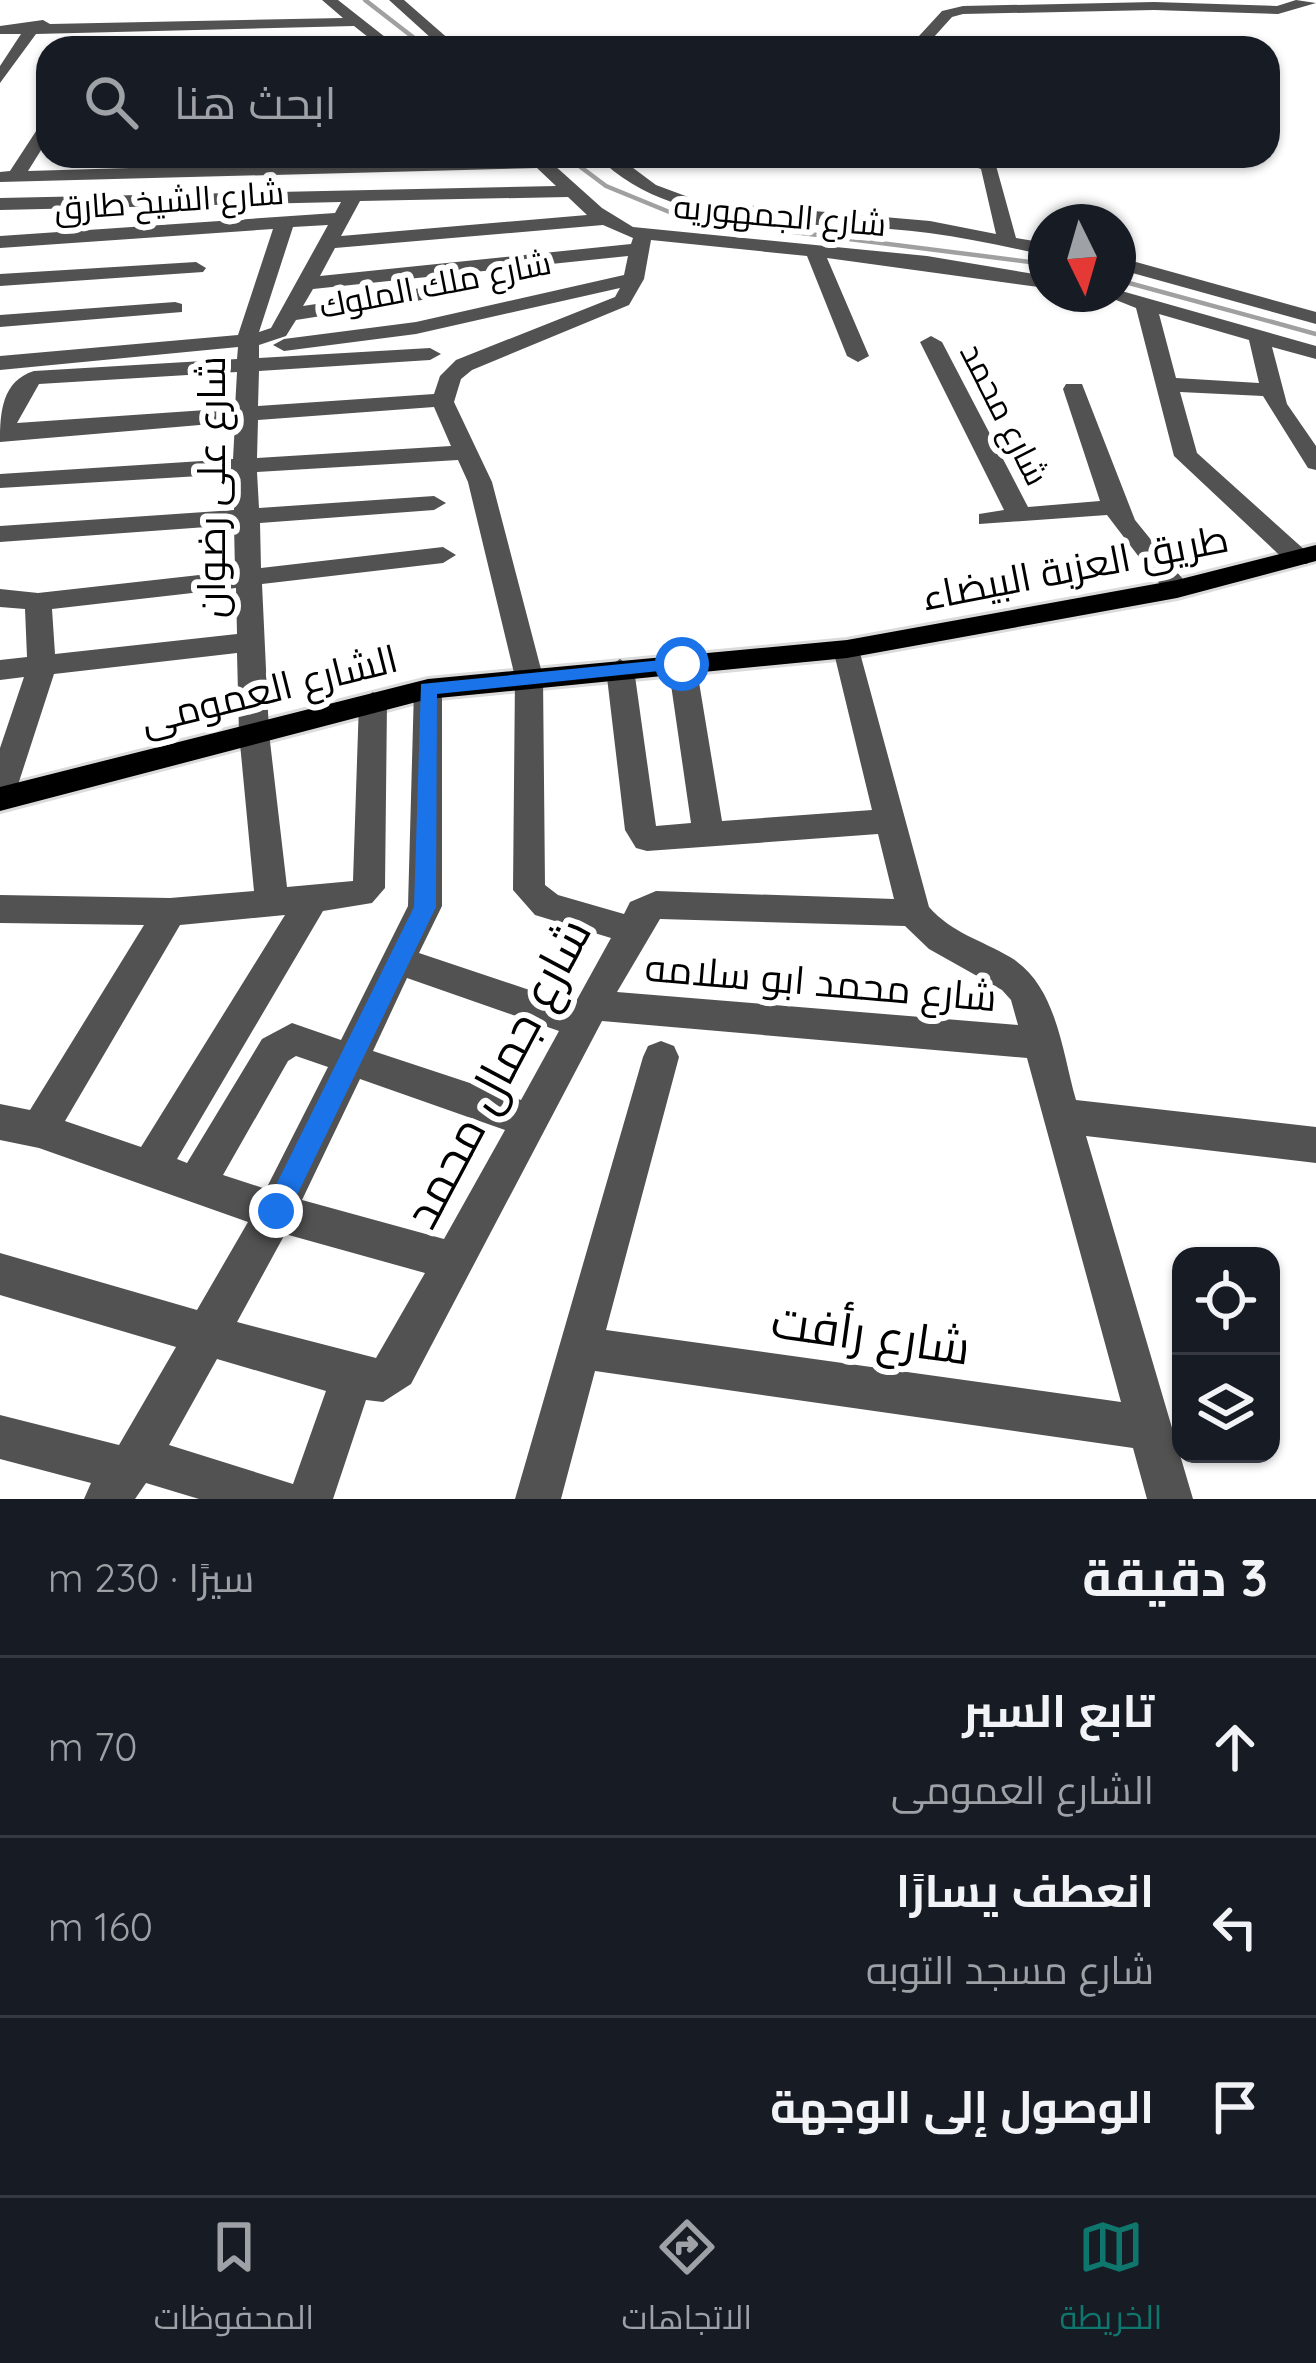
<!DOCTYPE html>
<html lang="ar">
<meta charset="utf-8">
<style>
body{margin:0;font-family:Quicksand,Cairo,sans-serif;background:#242831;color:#f1f3f6;direction:rtl}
.controls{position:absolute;right:36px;bottom:36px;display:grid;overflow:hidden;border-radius:24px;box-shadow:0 3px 9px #0004}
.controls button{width:108px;height:108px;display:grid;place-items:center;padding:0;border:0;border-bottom:3px solid #363941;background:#171b24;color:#f1f3f6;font:60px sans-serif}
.compass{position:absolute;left:1028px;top:204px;width:108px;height:108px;border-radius:50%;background:#171b24;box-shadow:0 3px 9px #0004;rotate:175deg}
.stop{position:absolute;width:36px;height:36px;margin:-27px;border:9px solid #1a73e8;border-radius:50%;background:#fff}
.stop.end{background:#1a73e8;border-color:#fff;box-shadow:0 3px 12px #0008}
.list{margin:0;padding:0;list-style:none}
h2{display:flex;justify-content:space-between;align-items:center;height:156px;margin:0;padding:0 48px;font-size:51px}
h2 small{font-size:39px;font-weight:400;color:#9ea1a6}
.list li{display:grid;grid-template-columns:78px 1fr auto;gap:36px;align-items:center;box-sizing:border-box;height:180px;padding:0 48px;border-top:3px solid #363941}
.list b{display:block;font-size:45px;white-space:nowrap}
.list p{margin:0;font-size:39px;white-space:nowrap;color:#9ea1a6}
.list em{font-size:39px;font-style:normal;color:#9ea1a6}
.icon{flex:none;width:66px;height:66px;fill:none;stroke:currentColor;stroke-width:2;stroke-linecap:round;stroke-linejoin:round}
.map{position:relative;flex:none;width:1316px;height:1499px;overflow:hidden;direction:ltr}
.search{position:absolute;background:#171b24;box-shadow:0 3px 9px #0004;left:36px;right:36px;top:36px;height:132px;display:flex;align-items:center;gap:30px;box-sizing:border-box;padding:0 42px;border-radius:36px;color:#9ea1a6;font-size:45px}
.sheet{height:696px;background:#171b24}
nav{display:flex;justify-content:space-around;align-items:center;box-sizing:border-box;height:168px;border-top:3px solid #363941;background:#171b24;font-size:33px;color:#9ea1a6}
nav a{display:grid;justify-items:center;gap:6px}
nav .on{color:#0f766e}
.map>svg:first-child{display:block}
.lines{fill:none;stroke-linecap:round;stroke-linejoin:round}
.stream{stroke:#a0a0a0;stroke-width:4.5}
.major-casing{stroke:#dbdbdb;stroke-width:6}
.minor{fill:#525252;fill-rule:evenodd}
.major{fill:#000;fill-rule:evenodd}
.route{fill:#1a73e8}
.labels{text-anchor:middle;stroke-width:12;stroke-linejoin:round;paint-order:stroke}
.far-street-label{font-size:33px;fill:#000;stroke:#fff}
.street-label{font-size:39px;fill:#000;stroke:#fff}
.near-street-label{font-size:48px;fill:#000;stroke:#fff}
</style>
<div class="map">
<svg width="1316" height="1499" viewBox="0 0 1316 1499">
<rect width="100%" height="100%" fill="#fff"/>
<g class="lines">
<g class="stream">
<path d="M365 0 427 48"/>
<path d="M566 156 606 186 684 218 1046 264"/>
<path d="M1118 280 1316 334"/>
</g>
<g class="major-casing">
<path id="major" d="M1316 545V561L1177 598 847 658 428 699 0 811V787L428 679 847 640 1177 580Z"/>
</g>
<g class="minor">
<path d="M322 0H338L399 48H382L354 26 36 34 0 83V66L21 34H0V26L43 20 50 24 343 18Z"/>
<path d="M389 0H404L459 48H442Z"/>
<path d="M1296 0 1316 3 1278 14 1154 10 963 14 952 17 924 48H908L942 11 963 6 1154 2 1277 6Z"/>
<path d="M48 121V139L28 171 544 156 602 208 633 227 927 256 1046 276V288L827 258 869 356 858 362 847 356 807 256 651 240 644 279 629 305 472 370 461 379 454 402 492 482 543 677 545 885 558 895 624 914 630 902 656 891 894 899 878 834 647 851 636 848 625 830 606 669 620 659 634 669 656 826 691 823 668 664 682 654 696 664 722 821 872 810 833 649 837 642H857L929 907C952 933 981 940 1010 957 1057 985 1062 1052 1076 1100L1316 1127V1163L1086 1136 1193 1499H1147L1133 1448 595 1371 561 1499H515L643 1057 648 1046 661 1041 674 1046 679 1057 606 1330 1121 1402 1027 1058 602 1021 411 1384 383 1402 366 1400 333 1499H199L146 1483 135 1499H84L91 1483 0 1459V1415L119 1445 176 1347 0 1295V1253L197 1310 248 1222 39 1148 0 1140V1104L30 1110 144 925 0 923V895L170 898 254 891 239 733 237 653 54 674 15 794 11 802 0 806V748L24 677 0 680V660L27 657 25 609 0 607V589L38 593 235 571 234 525 0 542V526L234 510 233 474 0 488V474L233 459 235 422 0 442C0 412 2 381 34 371L237 359 238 347 0 370V356L238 335 273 229 0 248V236L335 213 341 202 0 210V198L556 186 537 168 0 182V172L10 171 42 122ZM568 197 587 215 341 236 360 201ZM328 225 271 328 259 332 293 227ZM603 225 633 238 631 244 320 276 335 248ZM628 256 624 275 416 322 284 339 273 345 284 351 416 334 620 288 615 297 456 360 440 376 434 394 258 406 259 371 430 360 441 354 430 348 259 358V345L286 336 296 320 447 296 457 290 447 284 303 306 313 289ZM237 372 235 408 17 423 39 384ZM434 407 451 446 257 458 258 420ZM458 460 468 482 515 677 513 890 535 915 611 938 574 1005 419 953 442 906V689L438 682H418L414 689 408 906 341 1040 292 1023 262 1039 187 1163 177 1159 323 911 372 903 385 888 387 702 373 692 359 702 353 881 287 887 269 733 262 584 443 563 456 555 443 547 261 568 260 523 434 510 446 503 434 496 259 508 257 472ZM236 588 237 634 55 654 52 609ZM285 915 141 1147 65 1121 180 925ZM660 919 905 926 929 949 1002 990 1011 1000 1018 1025 617 992ZM407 978 559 1031 521 1100 373 1051ZM296 1056 328 1067 266 1189 223 1175 288 1061ZM360 1079 505 1130 444 1239 302 1200ZM285 1234 425 1273 376 1358 237 1322ZM217 1359 326 1391 293 1484 169 1445Z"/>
<path d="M597 156H617L656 185 699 201 930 221 996 234 981 169 943 156 995 162 1016 238 1046 243V255C1007 247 968 238 929 233 823 218 676 238 597 156Z"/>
<path d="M1118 257 1316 312V324L1118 269Z"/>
<path d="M196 262 206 268 203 272 0 286V274Z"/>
<path d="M1118 290 1316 346V359L1272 347 1287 404 1316 446V470L1308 468 1263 396 1180 392 1197 453 1307 552 1311 558 1307 564H1289L1174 456 1136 308 1101 294H1118ZM1159 314 1249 340 1259 383 1176 378Z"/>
<path d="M175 302 182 304V312L0 327V315Z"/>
<path d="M931 336 942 342 1028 507 1100 501 1063 389 1066 384H1082L1135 520 1186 583 1190 589 1186 595H1168L1107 515 979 524V514L1004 510 920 342Z"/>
</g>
<use href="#major" class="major"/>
</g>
<path class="route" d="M682 658 688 659V668L437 694 436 907 285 1220H267V1203L414 907 421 684Z"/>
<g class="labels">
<g class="far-street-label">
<text transform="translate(169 200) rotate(-4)" y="12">شارع الشيخ طارق</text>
<text transform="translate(780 215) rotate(5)" y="12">شارع الجمهوريه</text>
<text transform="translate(435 284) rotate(-11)" y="12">شارع ملك الملوك</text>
<text transform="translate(1005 414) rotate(63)" y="12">شارع محمد</text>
</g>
<g class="street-label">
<text transform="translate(211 487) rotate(-90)" y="14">شارع على رضوان</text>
<text transform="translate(1075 567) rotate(-11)" y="14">طريق العزبة البيضاء</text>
<text transform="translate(269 689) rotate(-14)" y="14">الشارع العمومى</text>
<text transform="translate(821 982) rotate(5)" y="14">شارع محمد ابو سلامه</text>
</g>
<g class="near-street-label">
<text transform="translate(497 1073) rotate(-62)" y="17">شارع جمال محمد</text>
<text transform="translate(871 1334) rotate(8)" y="17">شارع رأفت</text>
</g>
</g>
</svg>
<div class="controls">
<button><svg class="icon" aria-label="locate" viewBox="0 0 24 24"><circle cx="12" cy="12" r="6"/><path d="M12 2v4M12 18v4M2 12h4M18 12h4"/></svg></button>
<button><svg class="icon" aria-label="layers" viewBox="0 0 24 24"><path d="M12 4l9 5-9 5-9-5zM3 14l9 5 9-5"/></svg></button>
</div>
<svg class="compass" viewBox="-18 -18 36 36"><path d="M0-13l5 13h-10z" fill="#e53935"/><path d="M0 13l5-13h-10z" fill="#9ea1a6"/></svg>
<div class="stop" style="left:682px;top:664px"></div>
<div class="stop end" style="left:276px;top:1211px"></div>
<div class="search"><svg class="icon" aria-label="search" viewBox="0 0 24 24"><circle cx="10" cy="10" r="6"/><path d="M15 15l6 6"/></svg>ابحث هنا</div>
</div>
<section class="sheet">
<h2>3 دقيقة<small>سيرًا · 230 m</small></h2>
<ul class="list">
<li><svg class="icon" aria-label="ahead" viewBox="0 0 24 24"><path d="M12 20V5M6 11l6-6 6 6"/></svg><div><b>تابع السير</b><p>الشارع العمومى</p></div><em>70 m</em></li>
<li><svg class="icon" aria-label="left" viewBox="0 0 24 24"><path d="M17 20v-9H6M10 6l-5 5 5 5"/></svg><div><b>انعطف يسارًا</b><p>شارع مسجد التوبه</p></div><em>160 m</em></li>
<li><svg class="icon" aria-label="arrive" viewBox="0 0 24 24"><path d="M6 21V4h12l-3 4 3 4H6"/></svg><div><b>الوصول إلى الوجهة</b></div></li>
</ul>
</section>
<nav>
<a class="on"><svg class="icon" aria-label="map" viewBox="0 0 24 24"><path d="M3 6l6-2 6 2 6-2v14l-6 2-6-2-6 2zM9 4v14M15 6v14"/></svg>الخريطة</a>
<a><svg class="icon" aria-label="directions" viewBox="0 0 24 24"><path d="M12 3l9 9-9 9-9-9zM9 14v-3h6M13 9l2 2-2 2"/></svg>الاتجاهات</a>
<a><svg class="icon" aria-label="saved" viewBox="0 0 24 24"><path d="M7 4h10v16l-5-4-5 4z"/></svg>المحفوظات</a>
</nav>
